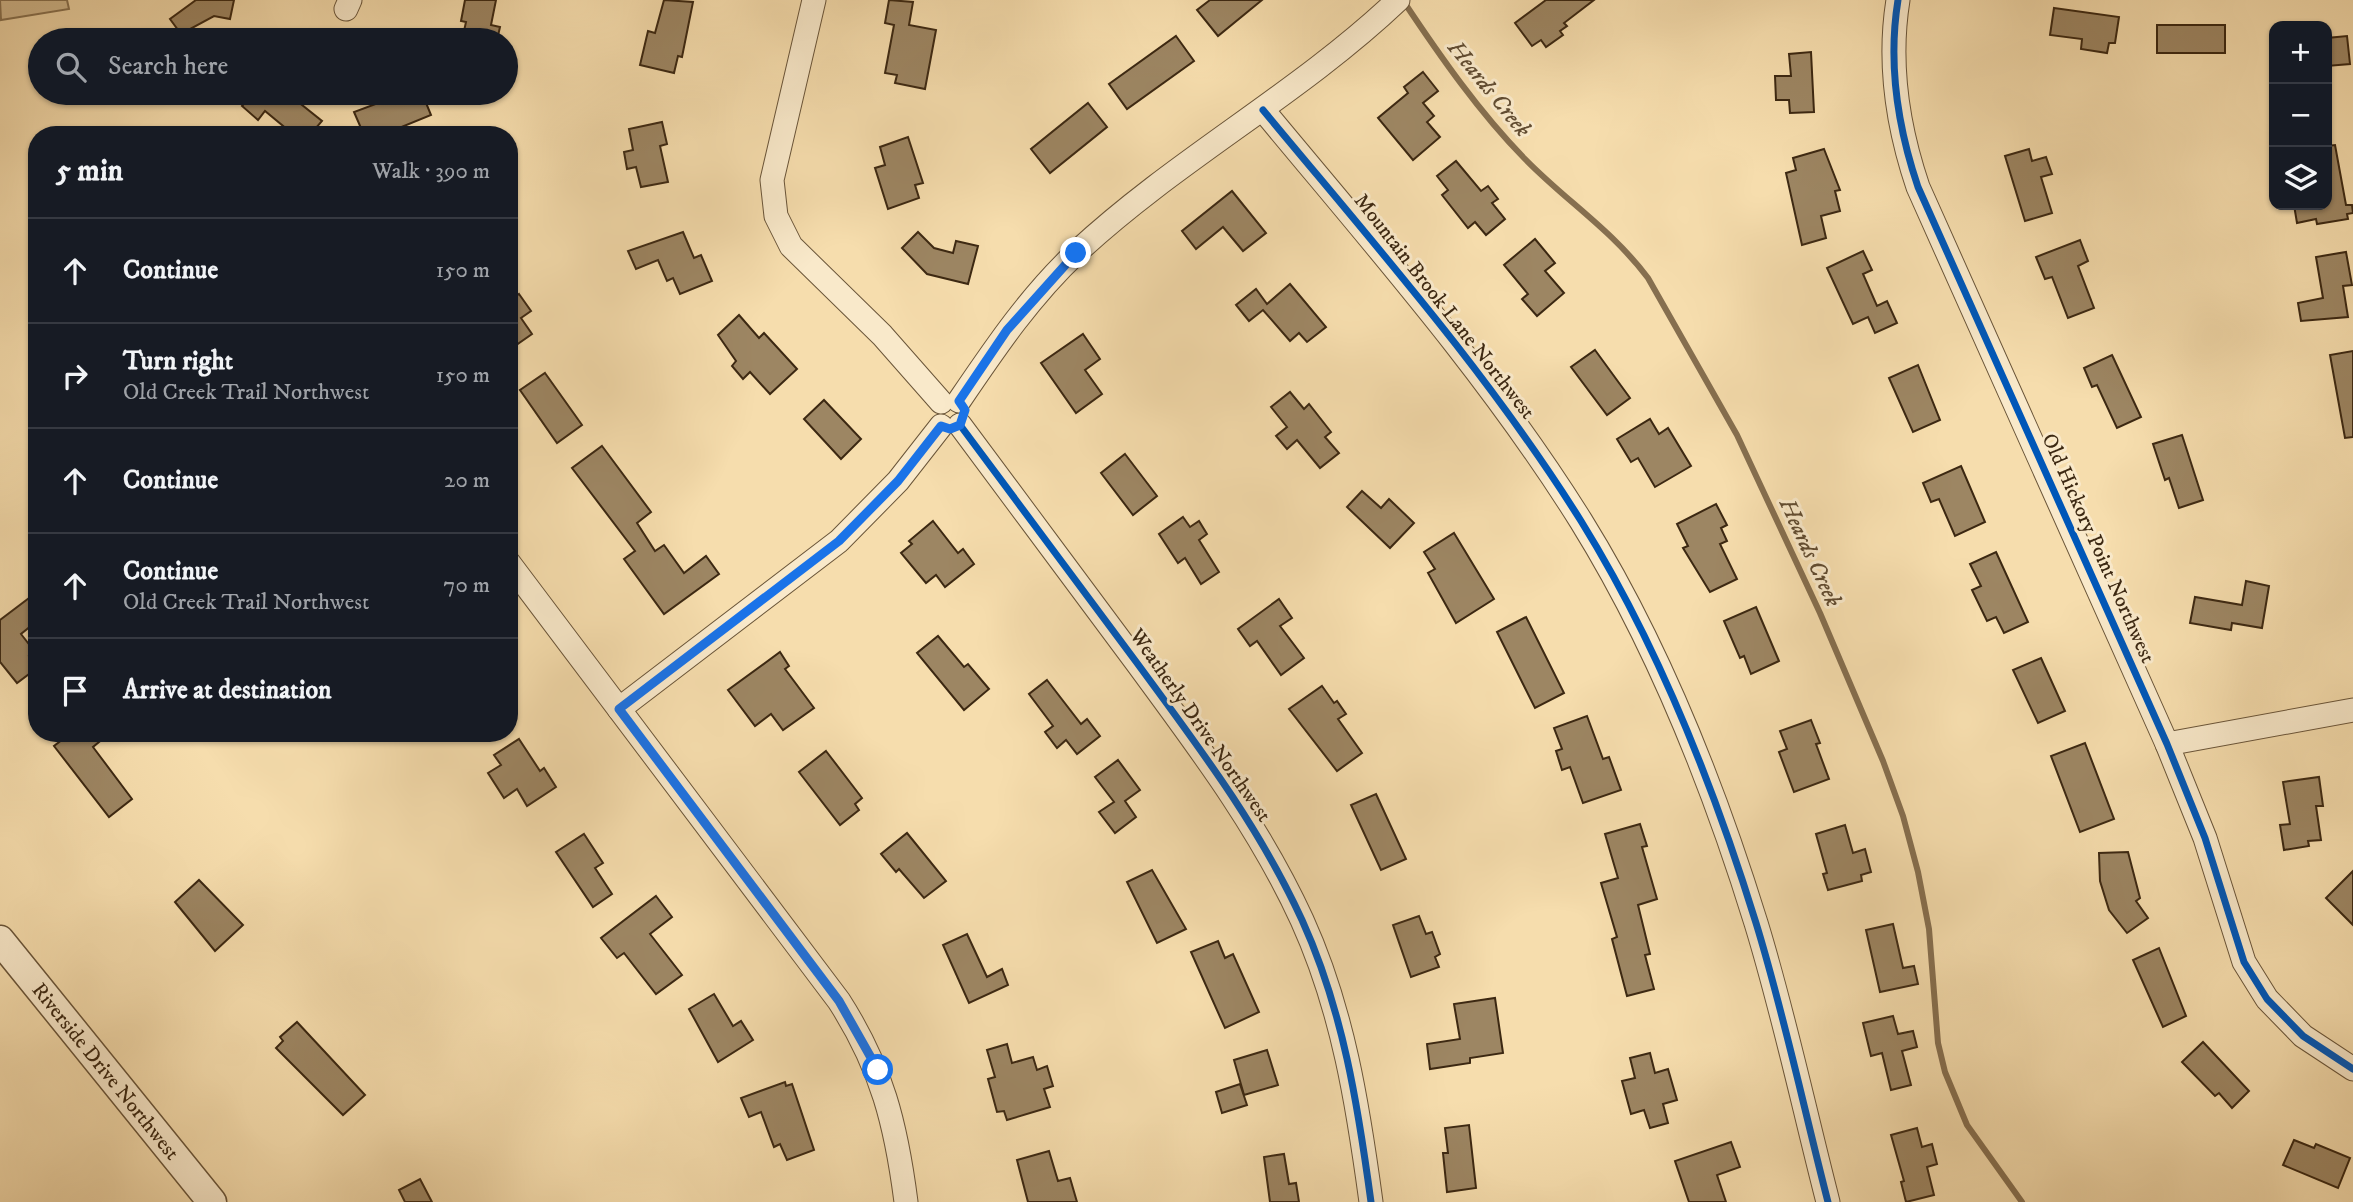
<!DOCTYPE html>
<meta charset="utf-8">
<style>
body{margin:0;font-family:"IM FELL DW Pica",serif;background:#20242c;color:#f1f3f6}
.controls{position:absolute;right:21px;top:21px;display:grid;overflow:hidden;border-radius:14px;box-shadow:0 2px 5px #0004}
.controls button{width:63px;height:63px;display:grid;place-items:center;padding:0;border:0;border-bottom:2px solid #363941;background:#171b24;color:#f1f3f6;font:35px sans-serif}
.stop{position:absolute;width:21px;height:21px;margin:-16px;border:5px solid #1a73e8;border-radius:50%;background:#fff}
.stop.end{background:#1a73e8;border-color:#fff;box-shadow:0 2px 7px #0008}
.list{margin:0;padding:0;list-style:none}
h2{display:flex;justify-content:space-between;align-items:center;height:91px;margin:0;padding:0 28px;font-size:30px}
h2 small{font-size:23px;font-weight:400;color:#9ea1a6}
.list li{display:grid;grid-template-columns:46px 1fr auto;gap:21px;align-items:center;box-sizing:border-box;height:105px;padding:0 28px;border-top:2px solid #363941}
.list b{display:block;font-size:26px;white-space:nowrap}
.list p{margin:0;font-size:23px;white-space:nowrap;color:#9ea1a6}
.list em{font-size:23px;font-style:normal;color:#9ea1a6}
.icon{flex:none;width:38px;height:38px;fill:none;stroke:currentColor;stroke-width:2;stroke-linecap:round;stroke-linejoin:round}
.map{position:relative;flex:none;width:2353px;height:1202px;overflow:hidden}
.search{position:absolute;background:#171b24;box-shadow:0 2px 5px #0004;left:28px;top:28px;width:490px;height:77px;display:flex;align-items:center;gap:18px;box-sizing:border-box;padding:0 24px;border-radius:38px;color:#9ea1a6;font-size:26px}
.panel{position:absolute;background:#171b24;box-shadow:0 2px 5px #0004;left:28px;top:126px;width:490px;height:616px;border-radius:28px}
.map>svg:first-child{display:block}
.green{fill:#d6be93;stroke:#897352;stroke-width:2}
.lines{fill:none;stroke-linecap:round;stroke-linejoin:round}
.stream{stroke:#866f4f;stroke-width:6}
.building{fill:#9d8663;stroke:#3c2812;stroke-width:2}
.minor-casing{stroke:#6a5539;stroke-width:25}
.tertiary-casing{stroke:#6a5539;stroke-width:31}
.minor{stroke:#f9e9ca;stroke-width:23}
.tertiary{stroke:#f9e9ca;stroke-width:28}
.cycleway-casing{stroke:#f9e9ca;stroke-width:11}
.cycleway{stroke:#0057b8;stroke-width:7}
.route{stroke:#1a73e8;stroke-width:9}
.labels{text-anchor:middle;stroke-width:6;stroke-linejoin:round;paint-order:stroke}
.street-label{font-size:21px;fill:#3c2812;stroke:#f9e9ca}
.water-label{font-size:23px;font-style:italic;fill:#614c31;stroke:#f9e9ca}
</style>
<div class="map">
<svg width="2353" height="1202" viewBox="0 0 2353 1202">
<rect width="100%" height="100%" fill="#f6ddad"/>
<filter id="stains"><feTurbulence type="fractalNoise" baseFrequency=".00286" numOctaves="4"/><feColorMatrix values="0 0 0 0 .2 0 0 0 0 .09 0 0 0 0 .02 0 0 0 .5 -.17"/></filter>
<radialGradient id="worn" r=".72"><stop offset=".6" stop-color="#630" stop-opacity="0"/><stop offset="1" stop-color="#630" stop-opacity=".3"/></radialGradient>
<path class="green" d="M0 0H67L69 9 1 20Z"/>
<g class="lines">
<path class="stream" d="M1404 2C1440 56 1479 112 1525 159 1566 201 1612 230 1648 278L1737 435 1820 613 1883 761 1903 816 1918 872 1929 929 1938 1043 1945 1072 1967 1125 2022 1202"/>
</g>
<g class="building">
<path d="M196 0H234L230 19 214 16 181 34 170 19Z"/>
<path d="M465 0H496L491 25 500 27 497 40H462L466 22 461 21Z"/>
<path d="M664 0 693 2 682 57 678 56 674 73 640 65 648 31 655 33Z"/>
<path d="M889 0 913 2 909 25 936 30 925 89 895 83 897 75 885 73 894 25 885 23Z"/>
<path d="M1210 0H1262L1218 36 1197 10Z"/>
<path d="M1546 0H1594L1564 23 1567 26 1560 31 1563 35 1546 47 1541 40 1532 46 1515 23Z"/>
<path d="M2054 8 2119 17 2115 43H2109L2107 53 2081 49 2082 39 2050 35Z"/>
<rect x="2157" y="25" width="68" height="28"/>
<path d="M1176 36 1194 61 1127 109 1109 84Z"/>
<path d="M2347 36 2350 64 2327 66V38Z"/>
<path d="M1811 52 1814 112 1790 113 1789 100H1776L1775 76H1791L1789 54Z"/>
<path d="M1423 72 1438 91 1423 103 1434 116 1427 122 1440 137 1413 160 1378 118 1408 93 1404 87Z"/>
<path d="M253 93H287L322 121 310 135H294L265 111 258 120 242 106Z"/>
<path d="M405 93H422L431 115 382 135H364L354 112Z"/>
<path d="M1088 103 1107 127 1050 173 1031 149Z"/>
<path d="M662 122 667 144 660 146 668 182 641 187 636 167 627 169 624 152 633 150 629 129Z"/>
<path d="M908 137 923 183 915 185 919 198 888 209 875 168 885 165 880 147Z"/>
<path d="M2335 145 2346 205H2352L2353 213 2347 214 2348 219 2317 224 2316 219 2297 223 2294 205H2327V146Z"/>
<path d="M1824 149 1840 190 1835 191 1840 211 1821 216 1826 238 1802 245 1786 173 1796 170 1793 158Z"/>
<path d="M2029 149 2032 161 2046 157 2052 174 2041 177 2052 213 2025 221 2005 156Z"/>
<path d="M1456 161 1481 191 1488 186 1498 199 1492 203 1505 219 1486 235 1475 222 1468 228 1442 195 1448 190 1437 176Z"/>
<path d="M1232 191 1266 233 1243 251 1223 227 1196 249 1182 231Z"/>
<path d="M683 232 694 258 701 255 712 281 680 294 673 278 667 281 658 260 636 269 628 251Z"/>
<path d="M918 232 934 248 953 253 956 241 978 246 968 284 927 274 902 248Z"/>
<path d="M1535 239 1555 263 1545 271 1564 293 1537 316 1522 299 1528 294 1504 265Z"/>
<path d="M2080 240 2088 261 2078 266 2094 308 2068 318 2052 277 2045 279 2036 257Z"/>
<path d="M1863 251 1872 270 1863 274 1877 306 1887 301 1897 323 1875 333 1868 317 1853 324 1827 268Z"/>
<path d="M2346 252 2352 285 2343 286 2348 317 2301 321 2298 303 2323 298 2316 257Z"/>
<path d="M1290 284 1326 327 1307 342 1299 333 1290 341 1263 310 1249 321 1236 305 1256 289 1267 304Z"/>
<path d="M519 294 531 311 521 318 532 334 509 350V301Z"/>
<path d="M739 315 759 338 764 333 797 369 770 394 750 372 743 379 732 366 736 361 718 335Z"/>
<path d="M1083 334 1100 359 1085 370 1102 394 1076 413 1041 363Z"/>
<path d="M1595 350 1630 398 1607 415 1571 367Z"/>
<path d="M2353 351V437L2345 438 2330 355Z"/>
<path d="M2112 355 2141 417 2117 428 2097 385 2092 387 2084 368Z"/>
<path d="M1918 365 1940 420 1913 432 1889 378Z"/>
<path d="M545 373 582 425 557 443 520 390Z"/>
<path d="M1290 392 1304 409 1309 404 1331 432 1325 437 1339 453 1320 468 1297 440 1287 449 1276 436 1287 427 1271 407Z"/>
<path d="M824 400 861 439 841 459 804 419Z"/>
<path d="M1650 419 1659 434 1668 428 1691 466 1655 487 1638 458 1631 462 1617 439Z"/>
<path d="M2182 435 2203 500 2179 508 2169 478 2165 480 2153 444Z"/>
<path d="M602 446 651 512 637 523 655 551 664 545 684 573 706 556 719 574 664 614 624 559 635 551 572 468Z"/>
<path d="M1125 454 1157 496 1133 515 1101 473Z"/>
<path d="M1961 466 1985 522 1955 536 1939 499 1931 502 1923 483Z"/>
<path d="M1362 491 1381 508 1389 499 1414 523 1390 548 1347 507Z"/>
<path d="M1716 504 1727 525 1721 528 1727 541 1720 544 1737 579 1710 592 1683 548 1688 546 1677 524Z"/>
<path d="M1183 517 1190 527 1199 521 1207 534 1199 540 1219 572 1201 584 1185 558 1178 563 1159 534Z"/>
<path d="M933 521 958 553 963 549 974 564 945 587 936 575 926 583 901 553 912 544 909 541Z"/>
<path d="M1454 533 1494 599 1456 623 1428 573 1435 569 1424 552Z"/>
<path d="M1996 552 2028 622 2004 633 1996 617 1987 621 1972 590 1981 586 1970 564Z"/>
<path d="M2246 581 2269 586 2262 628 2232 623 2231 630 2190 623 2195 597 2242 605Z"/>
<path d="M37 592V621L21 634 35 652 29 656 37 668 17 683 0 662V620Z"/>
<path d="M1279 599 1292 618 1280 626 1304 658 1281 675 1257 641 1250 646 1238 629Z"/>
<path d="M1756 607 1779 661 1751 674 1744 656 1740 658 1724 621Z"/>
<path d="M1526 617 1564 693 1535 708 1497 632Z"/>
<path d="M938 636 964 667 968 664 989 689 964 710 917 653Z"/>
<path d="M780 652 789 666 785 669 814 708 783 730 771 714 755 726 728 690Z"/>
<path d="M2041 658 2065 711 2038 723 2013 670Z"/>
<path d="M1047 680 1081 724 1087 719 1100 736 1077 754 1066 740 1057 748 1045 732 1053 726 1029 694Z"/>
<path d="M1322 686 1334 703 1337 701 1346 714 1338 719 1362 753 1337 771 1289 709Z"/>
<path d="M1587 716 1603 759 1609 757 1621 790 1583 803 1570 767 1562 770 1556 751 1562 749 1554 728Z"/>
<path d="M1811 720 1820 743 1816 744 1829 779 1794 792 1779 752 1787 749 1780 731Z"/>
<path d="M71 733H110L93 747 132 799 109 817 54 746Z"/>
<path d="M519 739 540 771 544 768 556 787 527 806 517 789 504 798 488 773 501 765 494 755Z"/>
<path d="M2085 743 2114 819 2080 832 2051 756Z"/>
<path d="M826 751 862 798 855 804 859 810 840 825 799 772Z"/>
<path d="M1118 760 1140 790 1125 801 1136 817 1115 833 1099 812 1114 802 1095 777Z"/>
<path d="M2319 777 2323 806H2316L2321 840 2308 841 2309 846 2284 850 2280 825 2290 824 2283 782Z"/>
<path d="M1376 794 1406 859 1381 870 1351 805Z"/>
<path d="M1640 824 1647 846 1642 847 1657 899 1638 905 1650 954 1645 955 1654 989 1627 996 1612 939 1617 937 1601 883 1618 878 1605 834Z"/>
<path d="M1845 825 1853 853 1865 849 1871 872 1861 875 1862 881 1828 890 1823 874 1827 873 1816 834Z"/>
<path d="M907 833 946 881 924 898 899 869 896 872 881 854Z"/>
<path d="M584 834 603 863 595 868 612 894 593 907 556 852Z"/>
<path d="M2128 852 2140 898 2136 901 2148 918 2127 933 2109 910 2100 881 2099 853Z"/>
<path d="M1152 870 1186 929 1157 943 1127 882Z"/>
<path d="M2353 871V925L2326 898Z"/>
<path d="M199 880 243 925 215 951 175 902Z"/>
<path d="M656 896 672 917 650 934 682 975 656 994 624 953 617 958 601 938Z"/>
<path d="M1419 916 1426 934 1432 932 1440 954 1435 957 1439 967 1411 977 1393 925Z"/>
<path d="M1893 924 1903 968 1914 966 1918 984 1880 992 1866 930Z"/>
<path d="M967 934 987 977 1002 969 1008 985 969 1003 943 945Z"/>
<path d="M1218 941 1225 958 1233 954 1259 1012 1225 1028 1191 952Z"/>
<path d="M2159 948 2186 1016 2163 1027 2133 960Z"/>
<path d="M714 994 733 1026 741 1021 753 1040 718 1062 689 1009Z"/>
<path d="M1495 998 1503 1053 1470 1058V1063L1430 1069 1427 1044 1460 1039 1454 1004Z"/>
<path d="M1893 1016 1898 1034 1913 1031 1917 1047 1902 1051 1911 1085 1891 1090 1882 1053 1871 1056 1863 1023Z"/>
<path d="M297 1022 365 1095 343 1115 276 1048 283 1041 280 1037Z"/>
<path d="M2203 1042 2249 1091 2232 1108 2219 1093 2215 1096 2182 1062Z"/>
<path d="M1007 1044 1012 1063 1033 1057 1037 1070 1047 1066 1053 1086 1044 1089 1050 1107 1007 1120 1004 1111 997 1112 988 1079 995 1077 987 1050Z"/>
<path d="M1267 1050 1278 1085 1244 1095 1234 1060Z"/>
<path d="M1650 1053 1655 1073 1668 1069 1677 1100 1663 1104 1668 1123 1650 1128 1644 1110 1631 1114 1622 1081 1635 1078 1630 1058Z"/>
<path d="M785 1082 786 1086 792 1084 814 1150 787 1160 780 1144 774 1147 761 1112 749 1117 741 1098Z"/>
<path d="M1240 1084 1247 1105 1222 1113 1216 1092Z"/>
<path d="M1469 1125 1476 1188 1447 1192 1443 1153H1448L1445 1128Z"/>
<path d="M1917 1128 1922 1147 1932 1144 1937 1164 1927 1167 1934 1195 1906 1202 1901 1182 1904 1181 1891 1135Z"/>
<path d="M2294 1140 2314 1148 2316 1144 2350 1158 2338 1188 2283 1165Z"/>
<path d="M1731 1142 1740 1167 1717 1175 1726 1202H1689L1675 1161Z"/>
<path d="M1049 1151 1058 1181 1070 1178 1077 1202H1028L1017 1160Z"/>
<path d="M1284 1154 1289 1184 1296 1183 1299 1202H1270L1264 1157Z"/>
<path d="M420 1179 432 1202H405L399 1190Z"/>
</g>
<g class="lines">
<g class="minor-casing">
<g id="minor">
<path d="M814 0 772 180 776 216 791 246 882 335 941 402"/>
<path d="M1898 0C1888 62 1898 128 1918 187L2167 744 2205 838 2244 962 2267 999 2303 1036 2353 1069"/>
<path d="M346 9 350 0"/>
<path d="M1263 110C1374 244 1489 374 1581 521 1658 645 1713 784 1756 923 1784 1014 1804 1109 1828 1202"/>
<path d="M959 401C995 348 1030 296 1077 252 1177 159 1299 94 1398 0"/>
<path d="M960 425C1019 504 1078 584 1137 663 1198 746 1259 826 1302 920 1343 1010 1358 1106 1371 1202"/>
<path d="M509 563 839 1001C882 1068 896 1124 906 1202"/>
<path d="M619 709 839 541 898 481 941 426"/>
<path d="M2167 744 2353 710"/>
</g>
</g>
<g class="tertiary-casing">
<path id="tertiary" d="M0 940 212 1202"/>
</g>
<use href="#minor" class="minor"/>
<use href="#tertiary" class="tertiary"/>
<g class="cycleway-casing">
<g id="cycleway">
<path d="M1898 0C1888 62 1898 128 1918 187L2167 744 2205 838 2244 962 2267 999 2303 1036 2353 1069"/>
<path d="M1263 110C1374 244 1489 374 1581 521 1658 645 1713 784 1756 923 1784 1014 1804 1109 1828 1202"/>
<path d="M960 425C1019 504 1078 584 1137 663 1198 746 1259 826 1302 920 1343 1010 1358 1106 1371 1202"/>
</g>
</g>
<use href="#cycleway" class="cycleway"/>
</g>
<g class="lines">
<path class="route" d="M878 1070 839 1001 619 709 839 541 898 481 941 426 950 429 960 425 965 410 959 401 1007 330 1076 253"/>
</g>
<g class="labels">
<g class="street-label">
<text transform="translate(1445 306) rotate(52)" y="7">Mountain Brook Lane Northwest</text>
<text transform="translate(2099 548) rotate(66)" y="7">Old Hickory Point Northwest</text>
<text transform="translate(1201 725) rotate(55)" y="7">Weatherly Drive Northwest</text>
<text transform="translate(106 1071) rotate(51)" y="7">Riverside Drive Northwest</text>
</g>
<g class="water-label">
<text transform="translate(1490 88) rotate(51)" y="8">Heards Creek</text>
<text transform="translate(1811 552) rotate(65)" y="8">Heards Creek</text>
</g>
</g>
<rect width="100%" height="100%" filter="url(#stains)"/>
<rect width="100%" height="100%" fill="url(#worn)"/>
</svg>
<div class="controls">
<button>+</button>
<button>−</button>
<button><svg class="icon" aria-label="layers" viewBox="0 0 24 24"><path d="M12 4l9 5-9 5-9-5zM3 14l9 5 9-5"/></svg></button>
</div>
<div class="stop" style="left:878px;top:1070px"></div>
<div class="stop end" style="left:1076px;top:253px"></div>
<div class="search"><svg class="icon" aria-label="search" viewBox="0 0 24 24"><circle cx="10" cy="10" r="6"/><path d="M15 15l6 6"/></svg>Search here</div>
<section class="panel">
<h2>5 min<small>Walk · 390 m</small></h2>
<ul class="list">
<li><svg class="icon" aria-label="ahead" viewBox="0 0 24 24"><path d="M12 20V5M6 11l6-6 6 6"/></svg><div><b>Continue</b></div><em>150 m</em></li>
<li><svg class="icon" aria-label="right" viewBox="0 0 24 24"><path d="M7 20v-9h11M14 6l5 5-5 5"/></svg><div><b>Turn right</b><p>Old Creek Trail Northwest</p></div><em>150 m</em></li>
<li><svg class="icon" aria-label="ahead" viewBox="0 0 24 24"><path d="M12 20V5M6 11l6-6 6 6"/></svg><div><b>Continue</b></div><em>20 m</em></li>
<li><svg class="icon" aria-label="ahead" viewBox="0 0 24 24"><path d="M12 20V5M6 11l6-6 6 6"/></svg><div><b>Continue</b><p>Old Creek Trail Northwest</p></div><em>70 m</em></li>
<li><svg class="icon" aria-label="arrive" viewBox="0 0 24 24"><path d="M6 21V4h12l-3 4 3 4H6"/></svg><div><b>Arrive at destination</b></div></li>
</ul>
</section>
</div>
